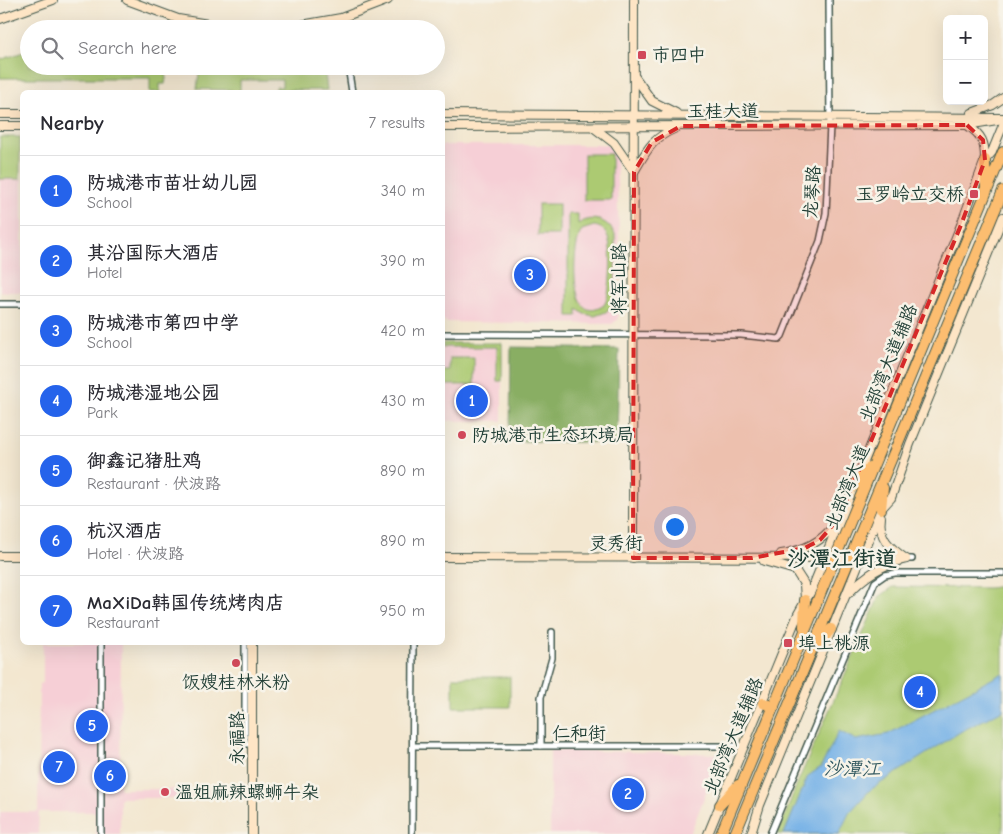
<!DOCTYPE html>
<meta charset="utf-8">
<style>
body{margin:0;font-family:"Comic Neue","LXGW WenKai TC",sans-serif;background:#f2f2f3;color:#2b2b33}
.controls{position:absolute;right:15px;top:15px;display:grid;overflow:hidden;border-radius:8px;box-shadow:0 5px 20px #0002}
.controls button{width:45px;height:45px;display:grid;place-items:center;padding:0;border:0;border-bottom:1px solid #e1e1e2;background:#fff;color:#2b2b33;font:25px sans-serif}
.you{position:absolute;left:674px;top:526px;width:18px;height:18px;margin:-12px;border:4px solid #fff;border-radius:50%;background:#1a73e8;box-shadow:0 0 0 8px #1a73e833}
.badge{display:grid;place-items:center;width:32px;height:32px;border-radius:50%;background:#2563eb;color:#fff;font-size:16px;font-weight:700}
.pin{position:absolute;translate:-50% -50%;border:2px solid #fff;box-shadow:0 1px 5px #0006}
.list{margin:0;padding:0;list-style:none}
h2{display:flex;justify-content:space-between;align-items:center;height:65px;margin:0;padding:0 20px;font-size:21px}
h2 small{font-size:16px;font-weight:400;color:#7c7c81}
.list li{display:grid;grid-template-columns:32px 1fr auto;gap:15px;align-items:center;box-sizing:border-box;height:70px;padding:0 20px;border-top:1px solid #e1e1e2}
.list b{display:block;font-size:19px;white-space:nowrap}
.list p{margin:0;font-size:16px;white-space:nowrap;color:#7c7c81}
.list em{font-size:16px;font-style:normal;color:#7c7c81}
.icon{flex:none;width:28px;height:28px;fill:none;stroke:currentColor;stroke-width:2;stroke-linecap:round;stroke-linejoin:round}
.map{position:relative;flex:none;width:1003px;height:834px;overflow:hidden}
.search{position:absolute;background:#fff;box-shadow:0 5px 20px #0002;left:20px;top:20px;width:425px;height:55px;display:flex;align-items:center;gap:12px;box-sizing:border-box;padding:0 18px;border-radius:28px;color:#7c7c81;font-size:19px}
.panel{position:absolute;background:#fff;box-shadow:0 5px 20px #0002;left:20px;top:90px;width:425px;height:555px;border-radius:8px}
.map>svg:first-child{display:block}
.built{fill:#f6cfd6}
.green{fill:#acca72;stroke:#668453;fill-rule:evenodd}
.forest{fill:#89ae64;stroke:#54764c}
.water{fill:#75b1e7;stroke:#4a778e}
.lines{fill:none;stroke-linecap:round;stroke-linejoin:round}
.street-casing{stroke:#3f564b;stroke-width:8}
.secondary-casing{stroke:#3f564b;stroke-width:10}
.highway-casing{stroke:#3f564b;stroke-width:12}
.street{stroke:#fff;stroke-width:5}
.secondary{stroke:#fee5c5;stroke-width:8}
.highway{stroke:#fcbd6f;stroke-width:10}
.marked{fill:#d62828;fill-opacity:0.2;stroke:#d62828;stroke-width:4;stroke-dasharray:10 6;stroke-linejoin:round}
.poi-dot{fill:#d1495b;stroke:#f7f3e8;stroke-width:2}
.labels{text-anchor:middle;stroke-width:5;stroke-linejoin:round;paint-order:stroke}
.poi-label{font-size:18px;fill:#1f3d34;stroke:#f7f3e8;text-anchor:start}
.street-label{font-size:18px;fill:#1f3d34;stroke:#f7f3e8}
.water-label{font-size:19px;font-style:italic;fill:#345a61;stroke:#f7f3e8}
.district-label{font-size:22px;font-weight:bold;fill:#1f3d34;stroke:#f7f3e8}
</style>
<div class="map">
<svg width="1003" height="834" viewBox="0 0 1003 834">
<rect width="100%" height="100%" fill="#f7f3e8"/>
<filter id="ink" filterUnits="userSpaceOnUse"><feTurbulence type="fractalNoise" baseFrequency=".02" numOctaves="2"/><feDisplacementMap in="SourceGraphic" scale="10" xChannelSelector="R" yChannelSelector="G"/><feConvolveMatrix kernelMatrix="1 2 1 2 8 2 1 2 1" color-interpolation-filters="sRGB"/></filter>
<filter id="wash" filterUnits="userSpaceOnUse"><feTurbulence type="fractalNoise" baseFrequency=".0096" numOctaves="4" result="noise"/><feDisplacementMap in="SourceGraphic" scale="20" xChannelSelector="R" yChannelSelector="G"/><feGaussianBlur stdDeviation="1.12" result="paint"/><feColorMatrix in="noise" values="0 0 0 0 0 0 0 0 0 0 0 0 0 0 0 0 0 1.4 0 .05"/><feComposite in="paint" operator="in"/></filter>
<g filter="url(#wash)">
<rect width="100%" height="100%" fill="#f3e7d0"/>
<g class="built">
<path d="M442 145H607L613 152 616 161 619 232 618 319 612 324 446 322 442 319Z"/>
<rect x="0" y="179" width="22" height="113"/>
<path d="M442 343H502V421H443Z"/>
<path d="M43 643H121L120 789H230L238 783V798H120V834H96L95 812H39L38 834H0V812H38L39 684 43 683Z"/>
<path d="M550 750 721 754 690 834H550Z"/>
</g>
<g class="green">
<path d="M29 50V66H168L165 84H160V92H150V78H0V60Z"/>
<path d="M200 66 238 70 324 66 327 90H276V87H282V80H240V92H231V90L197 89Z"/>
<rect x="0" y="137" width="20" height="42"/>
<rect x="584" y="154" width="27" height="46"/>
<rect x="538" y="204" width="21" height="31"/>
<path d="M568 214H578V224C592 215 607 219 615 234V297L613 304 606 312 595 316 584 314 577 309V316H568ZM594 226C600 227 604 229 607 235 613 244 611 297 604 305 567 331 572 242 582 230Z"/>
<path d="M443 343H502V381H497V347H443Z"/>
<path d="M450 358H474V385H443V371H450Z"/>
<path d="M1003 586V834H778L796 786 879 597 893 587 989 588Z"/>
<rect x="453" y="677" width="57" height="30"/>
</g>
<path class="forest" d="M511 347 619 349 617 443 510 441Z"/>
<path class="water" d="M1003 673V710L960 732 870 790 849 813 839 834H784L808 776 821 767 839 731 856 740 888 734Z"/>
</g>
<g filter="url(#ink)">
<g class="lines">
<g class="street-casing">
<g id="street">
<path d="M341 18 342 29"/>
<path d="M348 66 352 92"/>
<path d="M0 304H22"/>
<path d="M442 334 741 335 779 339 782 336 820 241 826 213 830 125 829 0"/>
<path d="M858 558 912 559"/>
<path d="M101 642V834"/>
<path d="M245 642V744H252"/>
<path d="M413 746H745"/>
<path d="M541 746V697L552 658V632"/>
<path d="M412 834 413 642"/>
<path d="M770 834 875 582 885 575 895 573H1003"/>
</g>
</g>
<g class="secondary-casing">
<g id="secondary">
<path d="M127 0 178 19 238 29"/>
<path d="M0 19 53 0"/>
<path d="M279 29 341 18 388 0"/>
<path d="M635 77 652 101 676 113"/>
<path d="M972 113 993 105 1003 98"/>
<path d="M0 114H22"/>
<path d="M442 114 1003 118"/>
<path d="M967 125C982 135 985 142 985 160"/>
<path d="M0 126H22"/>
<path d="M442 127 967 125 1003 119"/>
<path d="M593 127 614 143 634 172C647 150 652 138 676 128"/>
<path d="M881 517C878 538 889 547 906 559"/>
<path d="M781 554C803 551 822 542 835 524"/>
<path d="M0 556H22"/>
<path d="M442 557 850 558"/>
<path d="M633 558 634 0"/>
<path d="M764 561 795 570 804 584 805 600"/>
<path d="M849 593C865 575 883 564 906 559"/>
<path d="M252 834V642"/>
<path d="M708 834 798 614 811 591 961 225 985 160 992 152 1003 125"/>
<path d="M751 834 760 805 881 509 891 498 910 444 1003 217"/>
</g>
</g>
<g class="highway-casing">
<g id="highway">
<path d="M985 160 986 189"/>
<path d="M853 487 870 467"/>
<path d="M881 509 883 488"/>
<path d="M804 627 805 600"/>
<path d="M818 645 831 629"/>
<path d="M763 703 774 707"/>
<path d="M720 805 738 785"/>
<path d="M721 834 1003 152"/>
<path d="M735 834 1003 191"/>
</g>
</g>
<use href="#street" class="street"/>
<use href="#secondary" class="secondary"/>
<use href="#highway" class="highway"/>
</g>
</g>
<path class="marked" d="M967 125 983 140 985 160 961 225 839 518 820 540 805 548 752 558H633L634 172 652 142 681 126Z"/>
<g class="poi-dot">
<rect x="637" y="50" width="10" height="10" rx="2.5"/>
<rect x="969" y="189" width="10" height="10" rx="2.5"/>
<circle cx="462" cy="435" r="5"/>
<rect x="783" y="638" width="10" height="10" rx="2.5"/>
<circle cx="236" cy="663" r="5"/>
<circle cx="165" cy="792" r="5"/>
</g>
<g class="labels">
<g class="poi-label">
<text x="652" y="61">市四中</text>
<text x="964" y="200" text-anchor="end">玉罗岭立交桥</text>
<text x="472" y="441">防城港市生态环境局</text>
<text x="798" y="649">埠上桃源</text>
<text x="236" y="688" text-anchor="middle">饭嫂桂林米粉</text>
<text x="175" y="798">温姐麻辣螺蛳牛杂</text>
</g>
<g class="street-label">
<text x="723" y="117">玉桂大道</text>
<text transform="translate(812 192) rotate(-86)" y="6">龙琴路</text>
<text transform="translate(619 279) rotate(-90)" y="6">将军山路</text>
<text transform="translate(888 363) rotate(-68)" y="6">北部湾大道辅路</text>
<text transform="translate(847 487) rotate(-68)" y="6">北部湾大道</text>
<text x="616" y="549">灵秀街</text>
<text x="579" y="739">仁和街</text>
<text transform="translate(733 736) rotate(-67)" y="6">北部湾大道辅路</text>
<text transform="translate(237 738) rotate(-90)" y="6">永福路</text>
</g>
<g class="water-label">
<text x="852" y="775">沙潭江</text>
</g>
<g class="district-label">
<text x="842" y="566">沙潭江街道</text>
</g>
</g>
</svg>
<div class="controls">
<button>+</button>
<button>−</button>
</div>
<div class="you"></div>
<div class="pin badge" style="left:472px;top:401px">1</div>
<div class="pin badge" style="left:628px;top:794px">2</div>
<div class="pin badge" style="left:530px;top:275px">3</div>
<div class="pin badge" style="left:920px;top:692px">4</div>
<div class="pin badge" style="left:92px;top:726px">5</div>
<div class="pin badge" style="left:110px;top:776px">6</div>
<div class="pin badge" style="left:59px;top:767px">7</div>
<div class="search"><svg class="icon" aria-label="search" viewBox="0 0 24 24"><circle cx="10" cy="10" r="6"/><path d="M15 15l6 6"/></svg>Search here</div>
<section class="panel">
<h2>Nearby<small>7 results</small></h2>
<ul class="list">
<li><span class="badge">1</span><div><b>防城港市苗壮幼儿园</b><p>School</p></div><em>340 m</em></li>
<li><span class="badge">2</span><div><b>其沿国际大酒店</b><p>Hotel</p></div><em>390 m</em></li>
<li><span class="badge">3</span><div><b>防城港市第四中学</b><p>School</p></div><em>420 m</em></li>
<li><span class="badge">4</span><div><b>防城港湿地公园</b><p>Park</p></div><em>430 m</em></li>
<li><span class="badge">5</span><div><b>御鑫记猪肚鸡</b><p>Restaurant · 伏波路</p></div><em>890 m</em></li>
<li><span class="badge">6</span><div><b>杭汉酒店</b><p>Hotel · 伏波路</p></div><em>890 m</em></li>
<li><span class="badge">7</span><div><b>MaXiDa韩国传统烤肉店</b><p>Restaurant</p></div><em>950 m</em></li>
</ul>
</section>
</div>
